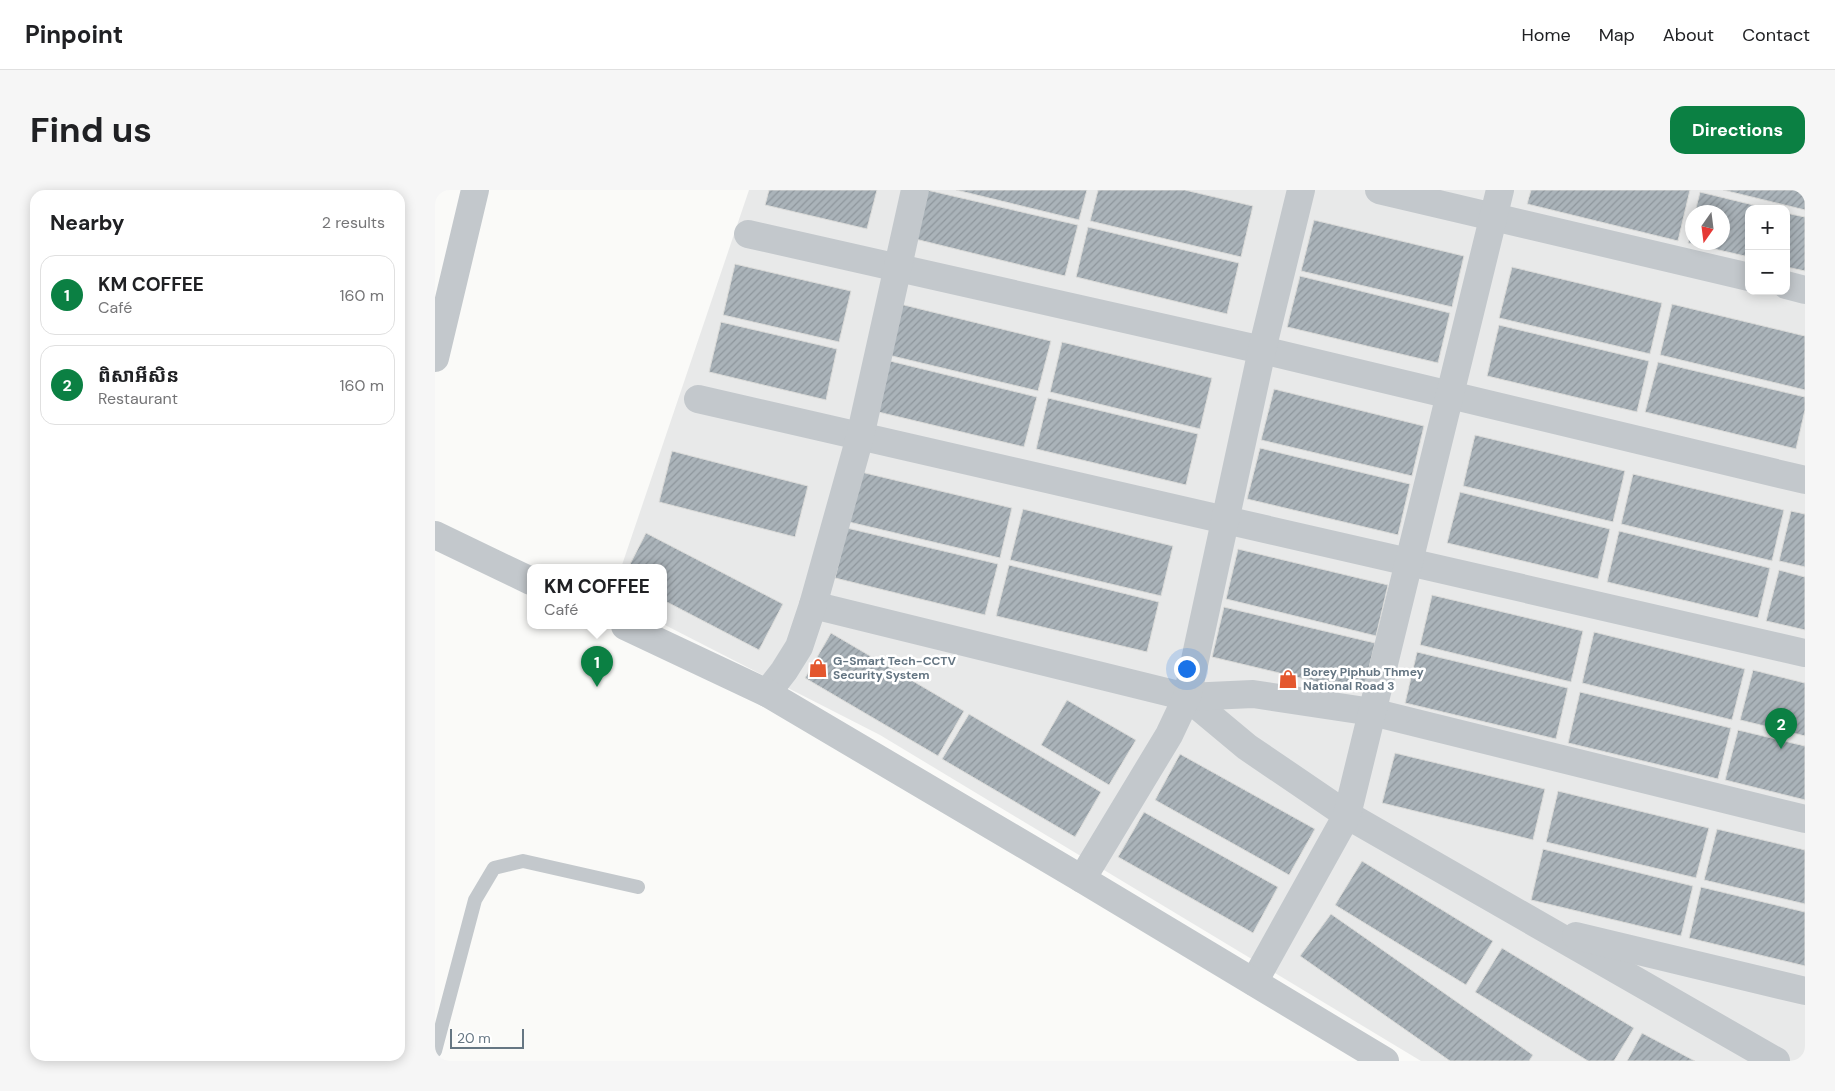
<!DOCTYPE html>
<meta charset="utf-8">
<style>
body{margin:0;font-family:"DM Sans","Noto Sans Khmer",sans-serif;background:#f6f6f6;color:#202124}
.controls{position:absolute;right:15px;top:15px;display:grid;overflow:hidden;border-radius:10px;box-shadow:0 2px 12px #0003}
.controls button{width:45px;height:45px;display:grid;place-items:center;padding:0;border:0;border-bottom:1px solid #e0e0e0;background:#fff;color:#202124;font:25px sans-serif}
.compass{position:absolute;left:1250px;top:15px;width:45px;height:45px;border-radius:50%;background:#fff;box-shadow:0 2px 12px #0003;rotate:194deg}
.scale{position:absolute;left:15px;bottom:12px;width:74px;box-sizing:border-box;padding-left:5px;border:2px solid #657683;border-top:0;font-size:14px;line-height:18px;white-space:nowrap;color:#657683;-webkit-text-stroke:4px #fff;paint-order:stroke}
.you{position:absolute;left:751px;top:478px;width:18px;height:18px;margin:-12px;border:4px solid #fff;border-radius:50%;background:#1a73e8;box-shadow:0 0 0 8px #1a73e833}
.badge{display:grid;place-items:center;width:32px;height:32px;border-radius:50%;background:#0b8043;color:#fff;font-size:16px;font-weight:700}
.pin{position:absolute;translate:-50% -41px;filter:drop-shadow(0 1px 2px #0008)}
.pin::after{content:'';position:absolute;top:26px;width:18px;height:15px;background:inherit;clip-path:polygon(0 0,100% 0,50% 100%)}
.popup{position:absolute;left:92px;top:374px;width:140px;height:65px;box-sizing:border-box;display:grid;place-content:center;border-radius:10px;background:#fff;filter:drop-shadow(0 1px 4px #0005);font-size:16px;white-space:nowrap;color:#757577}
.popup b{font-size:19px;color:#202124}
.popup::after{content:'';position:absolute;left:50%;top:100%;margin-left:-10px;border:10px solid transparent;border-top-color:#fff}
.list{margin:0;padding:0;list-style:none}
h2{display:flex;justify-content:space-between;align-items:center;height:65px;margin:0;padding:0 20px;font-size:21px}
h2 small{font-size:16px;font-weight:400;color:#757577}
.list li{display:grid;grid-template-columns:32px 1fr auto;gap:15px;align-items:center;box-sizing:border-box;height:80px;margin:0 10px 10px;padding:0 10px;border:1px solid #e0e0e0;border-radius:15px}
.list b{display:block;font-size:19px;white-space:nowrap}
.list p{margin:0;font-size:16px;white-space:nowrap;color:#757577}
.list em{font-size:16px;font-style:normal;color:#757577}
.map{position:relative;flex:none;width:1370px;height:871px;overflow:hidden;border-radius:15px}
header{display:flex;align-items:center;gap:30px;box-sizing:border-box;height:70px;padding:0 25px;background:#fff;border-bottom:1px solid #e0e0e0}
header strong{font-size:24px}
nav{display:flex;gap:28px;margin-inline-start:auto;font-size:18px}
.intro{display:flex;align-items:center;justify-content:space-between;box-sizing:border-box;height:120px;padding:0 30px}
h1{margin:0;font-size:35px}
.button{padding:12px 22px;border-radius:15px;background:#0b8043;color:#fff;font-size:18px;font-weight:700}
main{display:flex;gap:30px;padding:0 30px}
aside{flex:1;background:#fff;border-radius:15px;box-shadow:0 2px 12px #0003}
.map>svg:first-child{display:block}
.built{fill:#e8e9e9;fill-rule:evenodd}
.building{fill:url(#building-hatch);stroke:#dcdcda}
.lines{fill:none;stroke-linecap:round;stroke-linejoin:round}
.service{stroke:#c3c8cc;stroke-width:14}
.minor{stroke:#c3c8cc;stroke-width:28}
.tertiary{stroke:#c3c8cc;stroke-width:28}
.labels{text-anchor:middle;stroke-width:5;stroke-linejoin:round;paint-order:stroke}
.poi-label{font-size:12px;font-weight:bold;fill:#657683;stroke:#fff;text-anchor:start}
</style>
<header>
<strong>Pinpoint</strong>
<nav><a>Home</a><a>Map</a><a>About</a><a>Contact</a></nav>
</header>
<div class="intro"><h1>Find us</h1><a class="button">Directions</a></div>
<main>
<aside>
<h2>Nearby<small>2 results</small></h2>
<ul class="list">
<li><span class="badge">1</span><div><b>KM COFFEE</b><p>Café</p></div><em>160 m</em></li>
<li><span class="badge">2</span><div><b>ពិសាអីសិន</b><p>Restaurant</p></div><em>160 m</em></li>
</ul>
</aside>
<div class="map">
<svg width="1370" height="871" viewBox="0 0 1370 871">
<defs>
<pattern id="building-hatch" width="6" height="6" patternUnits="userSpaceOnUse" patternTransform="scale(1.25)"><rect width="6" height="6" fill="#aab3b9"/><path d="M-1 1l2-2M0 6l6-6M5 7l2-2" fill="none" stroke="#8e969c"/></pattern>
</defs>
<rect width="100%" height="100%" fill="#fafaf8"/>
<path class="built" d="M314 0H1370V871H986L445 545 228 434V378H186ZM1314 19H1351V101H1314ZM1258 22H1288V52H1258Z"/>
<g class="building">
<path d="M334 0H442L432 39 330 15Z"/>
<path d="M492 0 643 35 630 86 480 49Z"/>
<path d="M521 0H652L644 30Z"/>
<path d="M663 0H750L818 16 806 67 655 31Z"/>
<path d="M1096 0H1255L1243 51 1092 14Z"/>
<path d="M1288 0H1370V20Z"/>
<path d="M1265 2 1335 19H1314V67L1253 53 1258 35V52H1288V22H1260Z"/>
<path d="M1351 23 1370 27V81L1351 77Z"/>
<path d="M879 30 1029 66 1017 117 866 81Z"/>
<path d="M653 37 804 73 792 124 641 87Z"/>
<path d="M300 74 416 101 404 152 288 125Z"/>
<path d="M1077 77 1227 113 1215 164 1064 128Z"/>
<path d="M865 86 1015 123 1003 173 852 137Z"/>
<path d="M465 114 616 151 603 201 453 165Z"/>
<path d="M1237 114 1370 146V200L1225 165Z"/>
<path d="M286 132 402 159 391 210 274 182Z"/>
<path d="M1064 135 1214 171 1202 222 1052 186Z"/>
<path d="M627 152 777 188 765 239 615 202Z"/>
<path d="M451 170 602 207 589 257 439 221Z"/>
<path d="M1223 172 1370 207V220L1361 259 1210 222Z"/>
<path d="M839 199 989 236 977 286 826 250Z"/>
<path d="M613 208 763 244 751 295 601 259Z"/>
<path d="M1040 245 1190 281 1178 332 1028 296Z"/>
<path d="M825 258 975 294 963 345 812 309Z"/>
<path d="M237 261 373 296 360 347 224 312Z"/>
<path d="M426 282 577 318 565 368 414 332Z"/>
<path d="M1198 284 1349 320 1337 371 1186 334Z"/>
<path d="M1025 302 1175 339 1163 389 1012 353Z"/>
<path d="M588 319 738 356 726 406 575 370Z"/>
<path d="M1356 321 1370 324V377L1344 371Z"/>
<path d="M412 338 563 374 550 425 400 388Z"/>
<path d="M1184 341 1335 378 1323 428 1172 392Z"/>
<path d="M211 343 348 414 324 460 228 410V378H193Z"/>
<path d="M803 359 953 395 941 446 791 409Z"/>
<path d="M574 375 724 412 712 462 561 426Z"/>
<path d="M1344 380 1370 387V440L1331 431Z"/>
<path d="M997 405 1148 441 1136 492 985 455Z"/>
<path d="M789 417 940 453 928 503 777 467Z"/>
<path d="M1159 442 1310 479 1297 530 1147 493Z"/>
<path d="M396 443 529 521 503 566 370 488Z"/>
<path d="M982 462 1133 498 1121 549 970 513Z"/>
<path d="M1318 480 1370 493V546L1305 530Z"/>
<path d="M1145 502 1296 538 1283 589 1133 553Z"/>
<path d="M632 510 701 550 674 595 606 555Z"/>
<path d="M534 524 666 602 640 647 507 569Z"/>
<path d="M1303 540 1370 556V610L1290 590Z"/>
<path d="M960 563 1110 599 1098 650 947 613Z"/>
<path d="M745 564 880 639 854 685 720 610Z"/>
<path d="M1123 601 1274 638 1261 688 1111 652Z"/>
<path d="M709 622 843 697 818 743 683 667Z"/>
<path d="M1282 639 1370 660V714L1269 690Z"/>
<path d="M1108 659 1258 696 1246 746 1096 710Z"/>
<path d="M927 671 1058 751 1031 795 900 715Z"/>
<path d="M1266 697 1370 722V776L1254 748Z"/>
<path d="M896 724 1098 865 1094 871H1015L865 766Z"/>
<path d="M1067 758 1199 838 1179 871H1153L1040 802Z"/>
<path d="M1207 843 1260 871H1192Z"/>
</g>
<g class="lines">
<path class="service" d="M0 861 40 710 59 678 88 671 203 697"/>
<g class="minor">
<path d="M944 0 1314 87"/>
<path d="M313 44 827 160 1370 290"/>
<path d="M1351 95 1370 100"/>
<path d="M0 168 40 0"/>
<path d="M263 209 1370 463"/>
<path d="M378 415 752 507 812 557 912 625 1341 871"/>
<path d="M332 503 349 481 364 457 378 415 425 247 480 0"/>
<path d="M752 507 818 504 937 522 1370 629"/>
<path d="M647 689 734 545 752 507 827 160 866 0"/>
<path d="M1141 746 1370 801"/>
<path d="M819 792 912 625 1065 0"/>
</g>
<g class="tertiary">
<path d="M0 345 96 391"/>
<path d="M190 436 332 503 647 689 950 871"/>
</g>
</g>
<defs>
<g id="shop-bare" transform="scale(1.5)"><path d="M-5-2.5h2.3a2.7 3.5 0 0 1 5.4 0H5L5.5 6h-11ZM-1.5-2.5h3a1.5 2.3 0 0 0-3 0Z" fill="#e4572e" stroke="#fff" stroke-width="2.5" paint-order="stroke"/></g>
</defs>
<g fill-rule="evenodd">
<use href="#shop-bare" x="383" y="478"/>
<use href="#shop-bare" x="853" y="489"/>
</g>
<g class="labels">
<g class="poi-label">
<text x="398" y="475">G-Smart Tech-CCTV<tspan x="398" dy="14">Security System</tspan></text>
<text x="868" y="486">Borey Piphub Thmey<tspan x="868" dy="14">National Road 3</tspan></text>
</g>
</g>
</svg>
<div class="controls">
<button>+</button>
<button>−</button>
</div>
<svg class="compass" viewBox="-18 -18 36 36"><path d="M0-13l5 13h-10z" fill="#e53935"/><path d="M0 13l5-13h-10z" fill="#757577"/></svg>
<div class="scale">20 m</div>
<div class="you"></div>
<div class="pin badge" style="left:162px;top:497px">1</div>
<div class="popup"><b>KM COFFEE</b>Café</div>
<div class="pin badge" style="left:1346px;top:559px">2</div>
</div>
</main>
